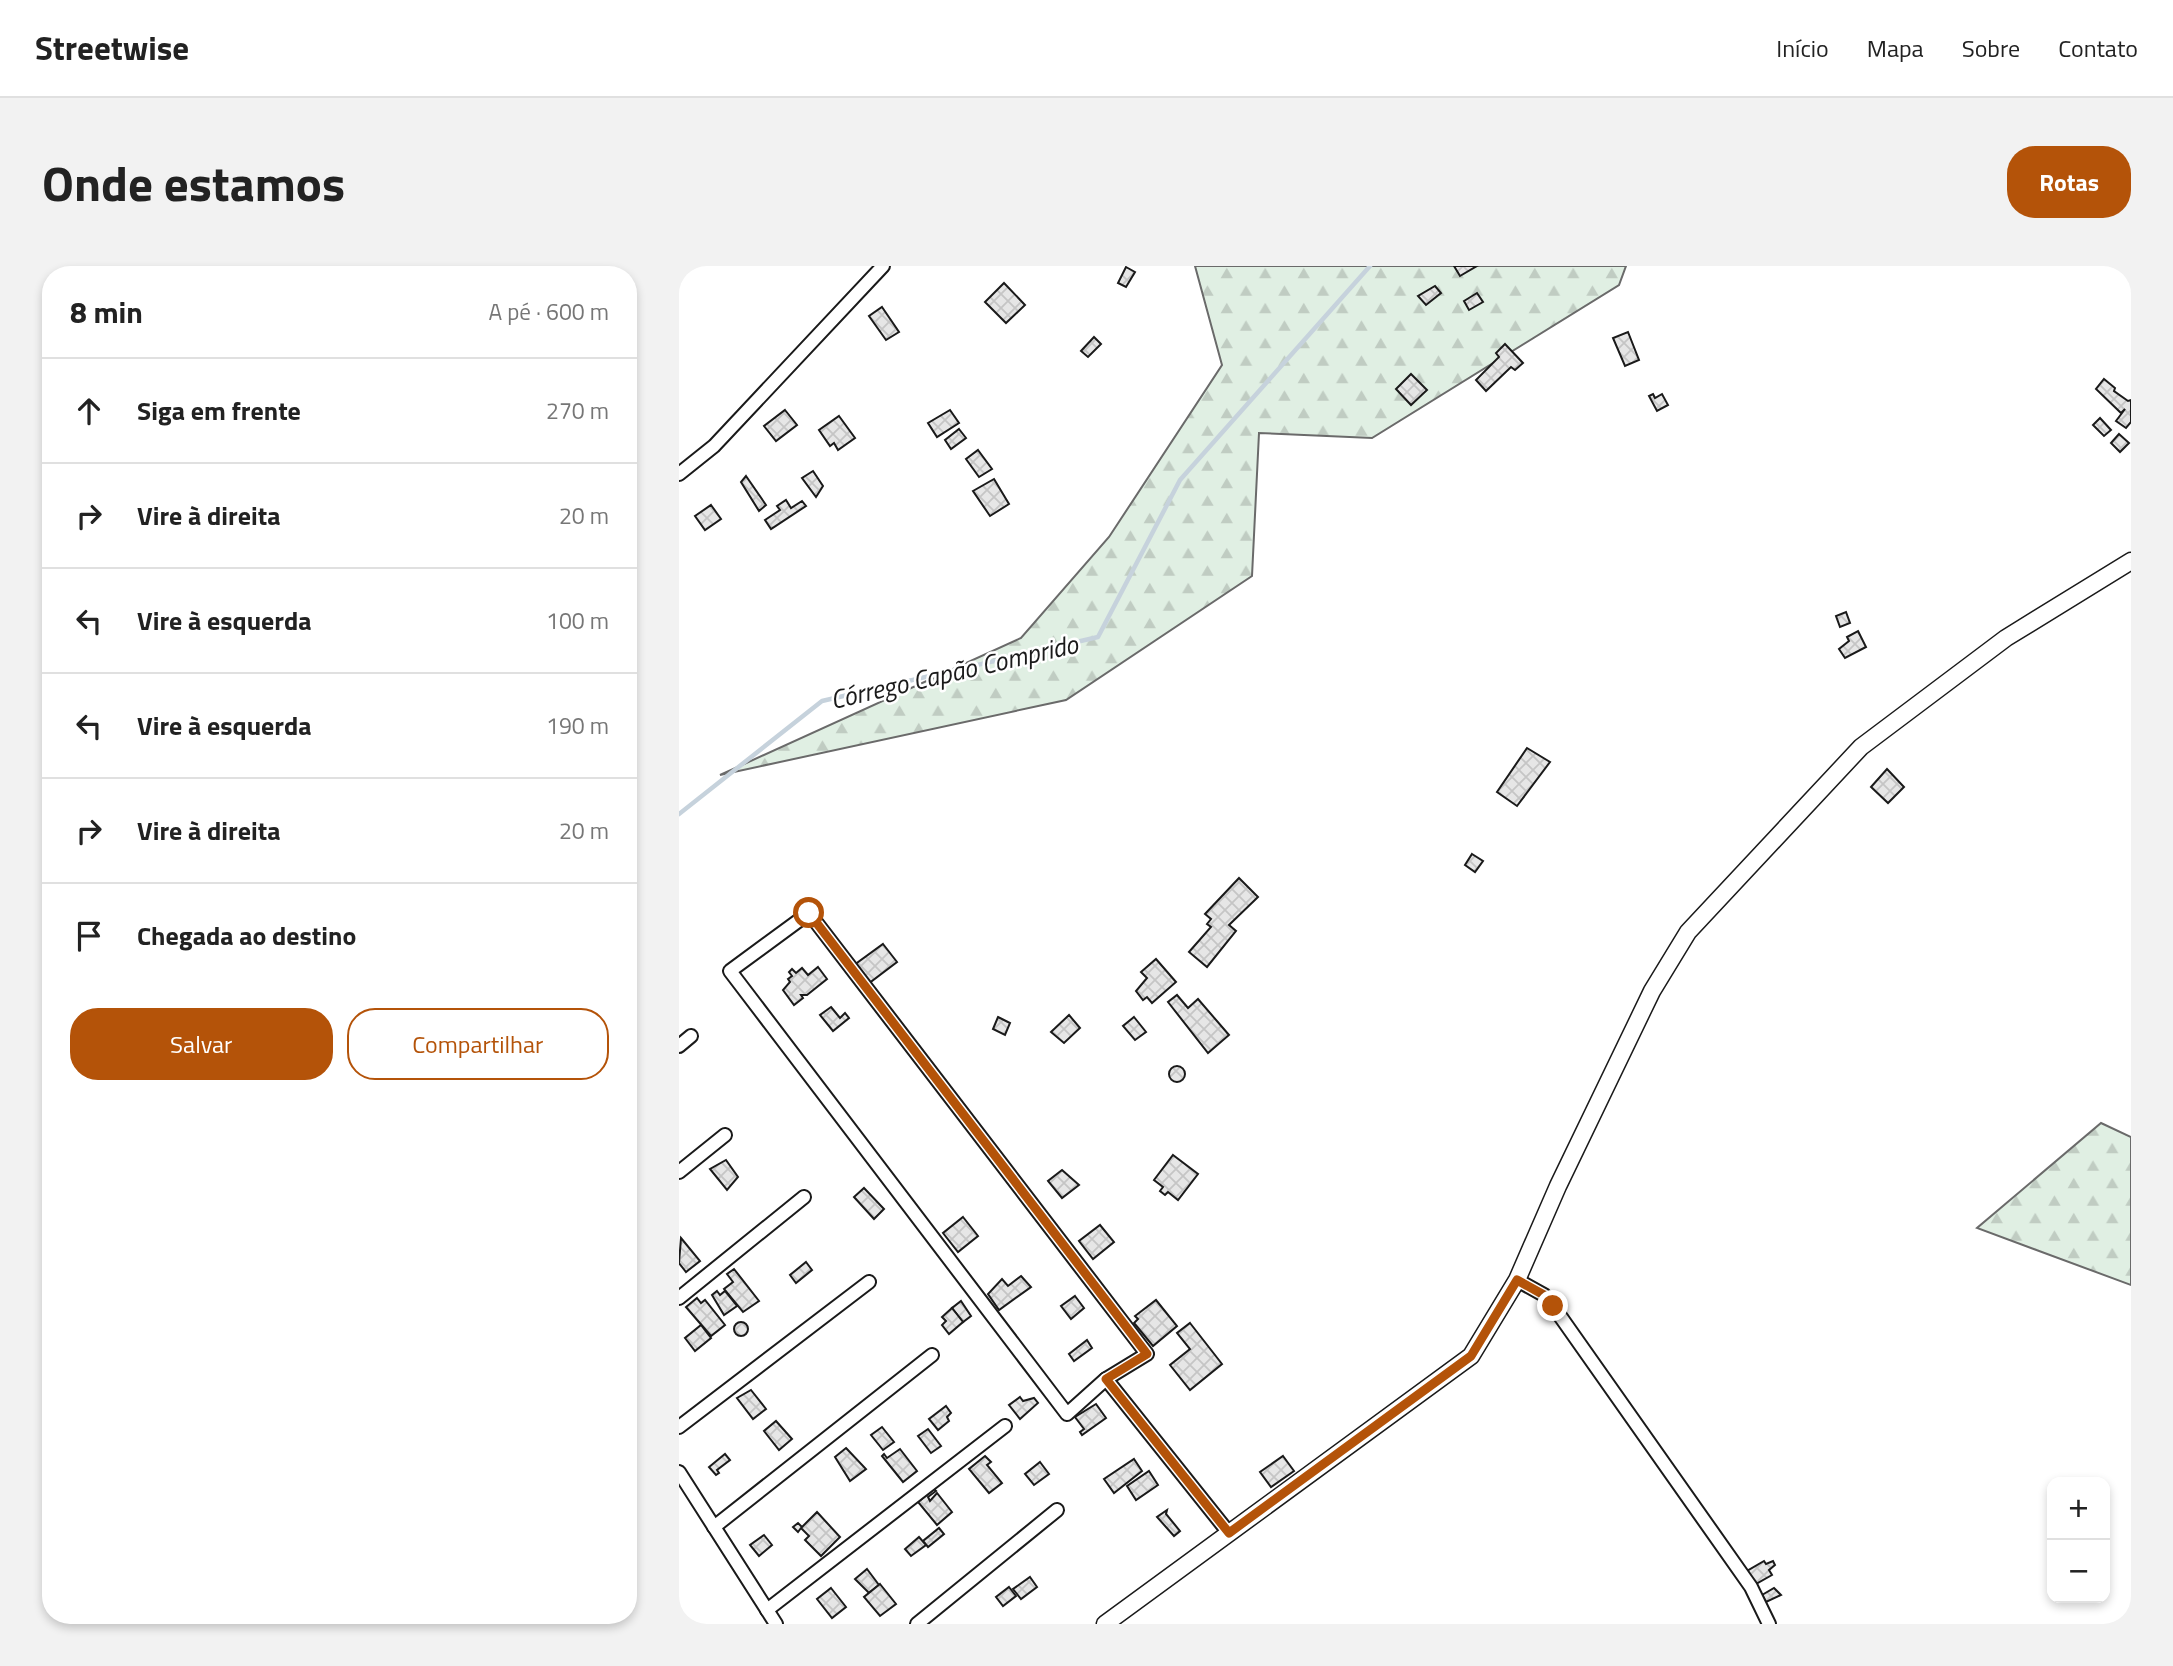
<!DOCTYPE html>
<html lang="pt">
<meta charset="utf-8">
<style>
body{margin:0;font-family:"Titillium Web",sans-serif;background:#f2f2f2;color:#222}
.controls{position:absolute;right:21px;bottom:21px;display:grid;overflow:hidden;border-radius:14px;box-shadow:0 4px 10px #0003}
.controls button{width:63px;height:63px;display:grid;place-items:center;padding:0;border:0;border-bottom:2px solid #e0e0e0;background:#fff;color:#222;font:35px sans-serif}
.stop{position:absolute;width:21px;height:21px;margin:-16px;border:5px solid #b45309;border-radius:50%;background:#fff}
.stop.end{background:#b45309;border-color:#fff;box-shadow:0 2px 7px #0008}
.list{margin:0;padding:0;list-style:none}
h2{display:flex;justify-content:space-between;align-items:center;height:91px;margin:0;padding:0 28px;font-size:30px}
h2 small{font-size:23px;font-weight:400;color:#767676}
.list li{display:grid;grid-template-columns:46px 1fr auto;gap:21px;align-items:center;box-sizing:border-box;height:105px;padding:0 28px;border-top:2px solid #e0e0e0}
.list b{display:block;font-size:26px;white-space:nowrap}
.list em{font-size:23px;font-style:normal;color:#767676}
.actions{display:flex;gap:14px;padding:21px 28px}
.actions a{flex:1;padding:16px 0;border:2px solid #b45309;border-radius:28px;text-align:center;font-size:24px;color:#b45309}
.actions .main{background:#b45309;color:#fff}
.icon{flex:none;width:38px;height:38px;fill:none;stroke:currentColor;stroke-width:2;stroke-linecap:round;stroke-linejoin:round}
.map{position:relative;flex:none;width:1452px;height:1358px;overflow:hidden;border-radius:28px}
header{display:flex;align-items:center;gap:42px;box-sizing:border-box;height:98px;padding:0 35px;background:#fff;border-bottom:2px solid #e0e0e0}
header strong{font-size:33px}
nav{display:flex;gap:38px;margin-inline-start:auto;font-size:24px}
.intro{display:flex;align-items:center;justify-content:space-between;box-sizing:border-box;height:168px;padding:0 42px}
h1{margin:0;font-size:49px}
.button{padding:18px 32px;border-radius:28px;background:#b45309;color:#fff;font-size:24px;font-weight:700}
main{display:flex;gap:42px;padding:0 42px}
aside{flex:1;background:#fff;border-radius:28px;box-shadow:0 4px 10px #0003}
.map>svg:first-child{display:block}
.forest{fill:url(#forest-firs);stroke:#6a6a6a;stroke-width:2}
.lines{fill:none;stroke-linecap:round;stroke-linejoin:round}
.stream{stroke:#c6d2dc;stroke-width:4.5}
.building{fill:url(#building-cross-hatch);stroke:#1a1a1a;stroke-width:2}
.minor-casing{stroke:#1a1a1a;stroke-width:16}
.tertiary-casing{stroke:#1a1a1a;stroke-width:19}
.minor{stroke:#fff;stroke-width:12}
.tertiary{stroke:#fff;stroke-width:16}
.route{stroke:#b45309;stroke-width:9}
.labels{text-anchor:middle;stroke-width:5;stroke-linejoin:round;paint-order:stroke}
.water-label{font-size:26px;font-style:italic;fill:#1a1a1a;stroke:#fff}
</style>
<header>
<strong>Streetwise</strong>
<nav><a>Início</a><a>Mapa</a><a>Sobre</a><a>Contato</a></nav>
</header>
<div class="intro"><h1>Onde estamos</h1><a class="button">Rotas</a></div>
<main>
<aside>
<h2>8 min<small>A pé · 600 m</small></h2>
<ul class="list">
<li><svg class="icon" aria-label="ahead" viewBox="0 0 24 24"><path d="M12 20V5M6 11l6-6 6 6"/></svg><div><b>Siga em frente</b></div><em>270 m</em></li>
<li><svg class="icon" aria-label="right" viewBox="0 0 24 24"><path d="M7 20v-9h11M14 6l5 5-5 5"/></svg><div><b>Vire à direita</b></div><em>20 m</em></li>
<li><svg class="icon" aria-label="left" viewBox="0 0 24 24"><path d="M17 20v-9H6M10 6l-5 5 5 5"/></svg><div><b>Vire à esquerda</b></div><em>100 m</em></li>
<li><svg class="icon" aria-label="left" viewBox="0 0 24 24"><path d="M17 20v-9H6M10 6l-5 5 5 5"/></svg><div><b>Vire à esquerda</b></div><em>190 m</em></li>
<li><svg class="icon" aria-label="right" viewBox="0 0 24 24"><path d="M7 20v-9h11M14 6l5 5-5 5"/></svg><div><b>Vire à direita</b></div><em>20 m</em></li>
<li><svg class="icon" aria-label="arrive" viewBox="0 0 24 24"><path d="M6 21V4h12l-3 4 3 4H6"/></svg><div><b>Chegada ao destino</b></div></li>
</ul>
<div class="actions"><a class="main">Salvar</a><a>Compartilhar</a></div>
</aside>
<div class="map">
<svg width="1452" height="1358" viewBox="0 0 1452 1358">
<defs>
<pattern id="forest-firs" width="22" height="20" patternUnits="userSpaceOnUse" patternTransform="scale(1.75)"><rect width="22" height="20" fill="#e0efe3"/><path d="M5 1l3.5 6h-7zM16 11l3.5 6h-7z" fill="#c0ccc2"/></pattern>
<pattern id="building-cross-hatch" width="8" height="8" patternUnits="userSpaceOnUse" patternTransform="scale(1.75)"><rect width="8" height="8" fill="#e6e6e6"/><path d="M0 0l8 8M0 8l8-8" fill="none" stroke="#c5c5c5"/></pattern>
</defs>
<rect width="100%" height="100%" fill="#fff"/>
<g class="forest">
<path d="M516 0H947L940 19 693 172 580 167 573 310 387 434 41 509 342 372 430 271 543 99Z"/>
<path d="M1422 857 1452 871V1019L1298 962Z"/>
</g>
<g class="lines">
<path class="stream" d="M0 548 143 435 419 371 501 214 691 0"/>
</g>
<g class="building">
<path d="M775 0H798L781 10Z"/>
<path d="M447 1 456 6 447 21 439 17Z"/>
<path d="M325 17 346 39 327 57 306 36Z"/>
<path d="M756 20 762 27 747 39 739 30Z"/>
<path d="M798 27 804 36 790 44 785 35Z"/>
<path d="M203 41 220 66 207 74 190 50Z"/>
<path d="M949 66 960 94 946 100 934 72Z"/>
<path d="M415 71 422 78 409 91 402 85Z"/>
<path d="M826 78 844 97 836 104 832 101 807 125 797 114 820 91 817 87Z"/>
<path d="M732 108 748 124 732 139 717 123Z"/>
<path d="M1425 113 1436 122 1435 125 1449 135 1452 134V156L1447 162 1437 155 1446 143 1442 147 1417 123Z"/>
<path d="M974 128 976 132 983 128 989 139 978 145 970 130Z"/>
<path d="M106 144 118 159 97 175 85 160Z"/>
<path d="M271 144 280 157 258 171 249 157Z"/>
<path d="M160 150 176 172 159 184 155 177 151 180 140 164Z"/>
<path d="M1421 152 1432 164 1425 170 1414 159Z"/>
<path d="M280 163 287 172 272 183 266 174Z"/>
<path d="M1440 168 1450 177 1441 186 1432 177Z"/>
<path d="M299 184 313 203 300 211 287 193Z"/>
<path d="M134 205 144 220 137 231 123 212Z"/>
<path d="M67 210 87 239 80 245 62 216Z"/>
<path d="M315 213 330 238 311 250 294 225Z"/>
<path d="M107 234 112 242 123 235 127 240 92 263 86 254 101 244 98 240Z"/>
<path d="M32 239 42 253 26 264 16 250Z"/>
<path d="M1167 346 1171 357 1161 361 1157 350Z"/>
<path d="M1179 365 1187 381 1166 392 1160 383 1170 375 1168 371Z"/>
<path d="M848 482 871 496 838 540 818 526Z"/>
<path d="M1208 503 1225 521 1209 537 1192 521Z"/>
<path d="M793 588 804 595 796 606 786 599Z"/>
<path d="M560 612 579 631 550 659 557 665 528 701 510 686 532 661 528 658 532 653 526 648Z"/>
<path d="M204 678 218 696 185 721 171 702Z"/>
<path d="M477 693 497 716 473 737 468 731 464 734 457 725 468 712 462 706Z"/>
<path d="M139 701 148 713 128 729H122L124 732 115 739 104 724 111 716 109 713 113 710 110 706 113 703 117 707 123 702 129 709Z"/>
<path d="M498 729 509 742 519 733 550 769 529 787 489 736Z"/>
<path d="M152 741 161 752 166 747 170 752 154 765 141 749Z"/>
<path d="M390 749 401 762 385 777 372 766Z"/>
<path d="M319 751 331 757 326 769 314 763Z"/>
<path d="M455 751 467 766 456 774 444 760Z"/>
<circle cx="498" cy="808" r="8"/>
<path d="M494 889 519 908 499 934 489 926 486 929 481 925 484 921 475 914Z"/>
<path d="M47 894 59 911 48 924 31 903Z"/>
<path d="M383 904 400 919 383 932 369 915Z"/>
<path d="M185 922 205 943 195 953 175 931Z"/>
<path d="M284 951 299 970 279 986 264 967Z"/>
<path d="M421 959 435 976 414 993 400 975Z"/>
<path d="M2 972 21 995 7 1006 0 997Z"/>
<path d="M127 996 133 1004 117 1017 111 1009Z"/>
<path d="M55 1003 80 1035 64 1046 45 1023 54 1016 48 1008Z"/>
<path d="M342 1010 352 1021 320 1044 309 1028 323 1013 329 1020Z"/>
<path d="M38 1025 41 1029 46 1025 58 1040 45 1049 33 1029Z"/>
<path d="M396 1030 405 1042 392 1053 382 1040Z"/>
<path d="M18 1032 22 1037 26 1034 46 1059 32 1070 7 1041Z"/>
<path d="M477 1034 498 1060 474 1080 455 1057 459 1053 456 1050Z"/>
<path d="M282 1035 292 1050 284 1056 273 1042Z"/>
<path d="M273 1042 284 1056 270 1068 263 1059 267 1055 263 1051Z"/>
<circle cx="62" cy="1063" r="7"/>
<path d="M511 1057 543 1098 511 1124 491 1099 511 1083 498 1067Z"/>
<path d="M22 1059 32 1072 16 1085 6 1072Z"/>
<path d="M408 1074 413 1082 395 1095 390 1088Z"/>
<path d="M72 1124 87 1143 74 1153 58 1132Z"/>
<path d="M341 1131 344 1135 355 1132 359 1137 341 1153 330 1139Z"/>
<path d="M417 1138 427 1152 403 1169 401 1166 405 1163 396 1151Z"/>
<path d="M267 1140 272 1147 268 1151 270 1155 259 1164 250 1153Z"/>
<path d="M97 1155 113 1173 100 1184 85 1165Z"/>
<path d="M203 1161 215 1176 204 1184 192 1169Z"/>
<path d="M249 1163 262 1180 252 1187 239 1170Z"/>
<path d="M167 1182 187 1203 171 1215 156 1191Z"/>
<path d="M221 1183 238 1205 224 1216 203 1190 205 1188 208 1192Z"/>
<path d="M46 1188 51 1194 38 1204 40 1207 37 1209 30 1201Z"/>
<path d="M306 1190 312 1196 308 1199 323 1217 310 1227 290 1203Z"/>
<path d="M604 1190 615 1205 592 1221 581 1206Z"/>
<path d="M455 1193 463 1205 435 1227 425 1213Z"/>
<path d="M361 1196 370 1208 355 1219 346 1208Z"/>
<path d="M470 1205 479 1219 457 1234 448 1220Z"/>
<path d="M255 1223 257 1225 249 1231 251 1235 258 1227 273 1246 258 1259 239 1236Z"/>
<path d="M488 1244 487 1248 501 1265 495 1270 478 1251Z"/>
<path d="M138 1246 161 1271 142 1290 126 1274 130 1270 122 1262 119 1266 114 1261 119 1257 123 1261Z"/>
<path d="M260 1262 265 1268 249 1281 244 1275Z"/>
<path d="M85 1269 93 1279 80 1290 71 1279Z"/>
<path d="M240 1271 247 1279 232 1290 226 1283Z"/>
<path d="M1085 1295 1087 1298 1094 1295 1096 1299 1090 1304 1093 1309 1075 1319 1068 1305Z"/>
<path d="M188 1303 200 1319 190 1327 176 1313Z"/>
<path d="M351 1311 358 1321 342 1333 334 1323Z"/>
<path d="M201 1318 217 1338 201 1350 185 1331Z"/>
<path d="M330 1321 337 1330 324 1340 317 1331Z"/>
<path d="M152 1322 167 1341 153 1352 138 1333Z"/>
<path d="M1095 1322 1102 1329 1087 1336 1083 1329Z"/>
</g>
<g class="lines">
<g class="minor-casing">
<g id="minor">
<path d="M0 208 35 180 204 0"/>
<path d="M130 647 468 1088 427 1113 388 1148 51 705Z"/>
<path d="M0 780 12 770"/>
<path d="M0 906 46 869"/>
<path d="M838 1014 865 1029 874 1040 1072 1321 1090 1358"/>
<path d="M0 1032 125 931"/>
<path d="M427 1113 550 1267"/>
<path d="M0 1161 190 1016"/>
<path d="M0 1206 97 1358"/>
<path d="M35 1261 253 1089"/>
<path d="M88 1344 326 1160"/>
<path d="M238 1358 378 1244"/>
</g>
</g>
<g class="tertiary-casing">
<path id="tertiary" d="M426 1358 792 1090 838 1014 879 920 973 725 1009 666 1182 481 1327 372 1452 295"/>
</g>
<use href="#minor" class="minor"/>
<use href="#tertiary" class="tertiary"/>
</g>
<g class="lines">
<path class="route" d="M130 647 468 1088 427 1113 550 1267 792 1090 838 1014 865 1029 874 1040"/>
</g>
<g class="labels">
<g class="water-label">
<text transform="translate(275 406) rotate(-13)" y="9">Córrego Capão Comprido</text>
</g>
</g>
</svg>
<div class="controls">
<button>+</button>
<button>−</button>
</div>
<div class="stop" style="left:130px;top:647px"></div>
<div class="stop end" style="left:874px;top:1040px"></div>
</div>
</main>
